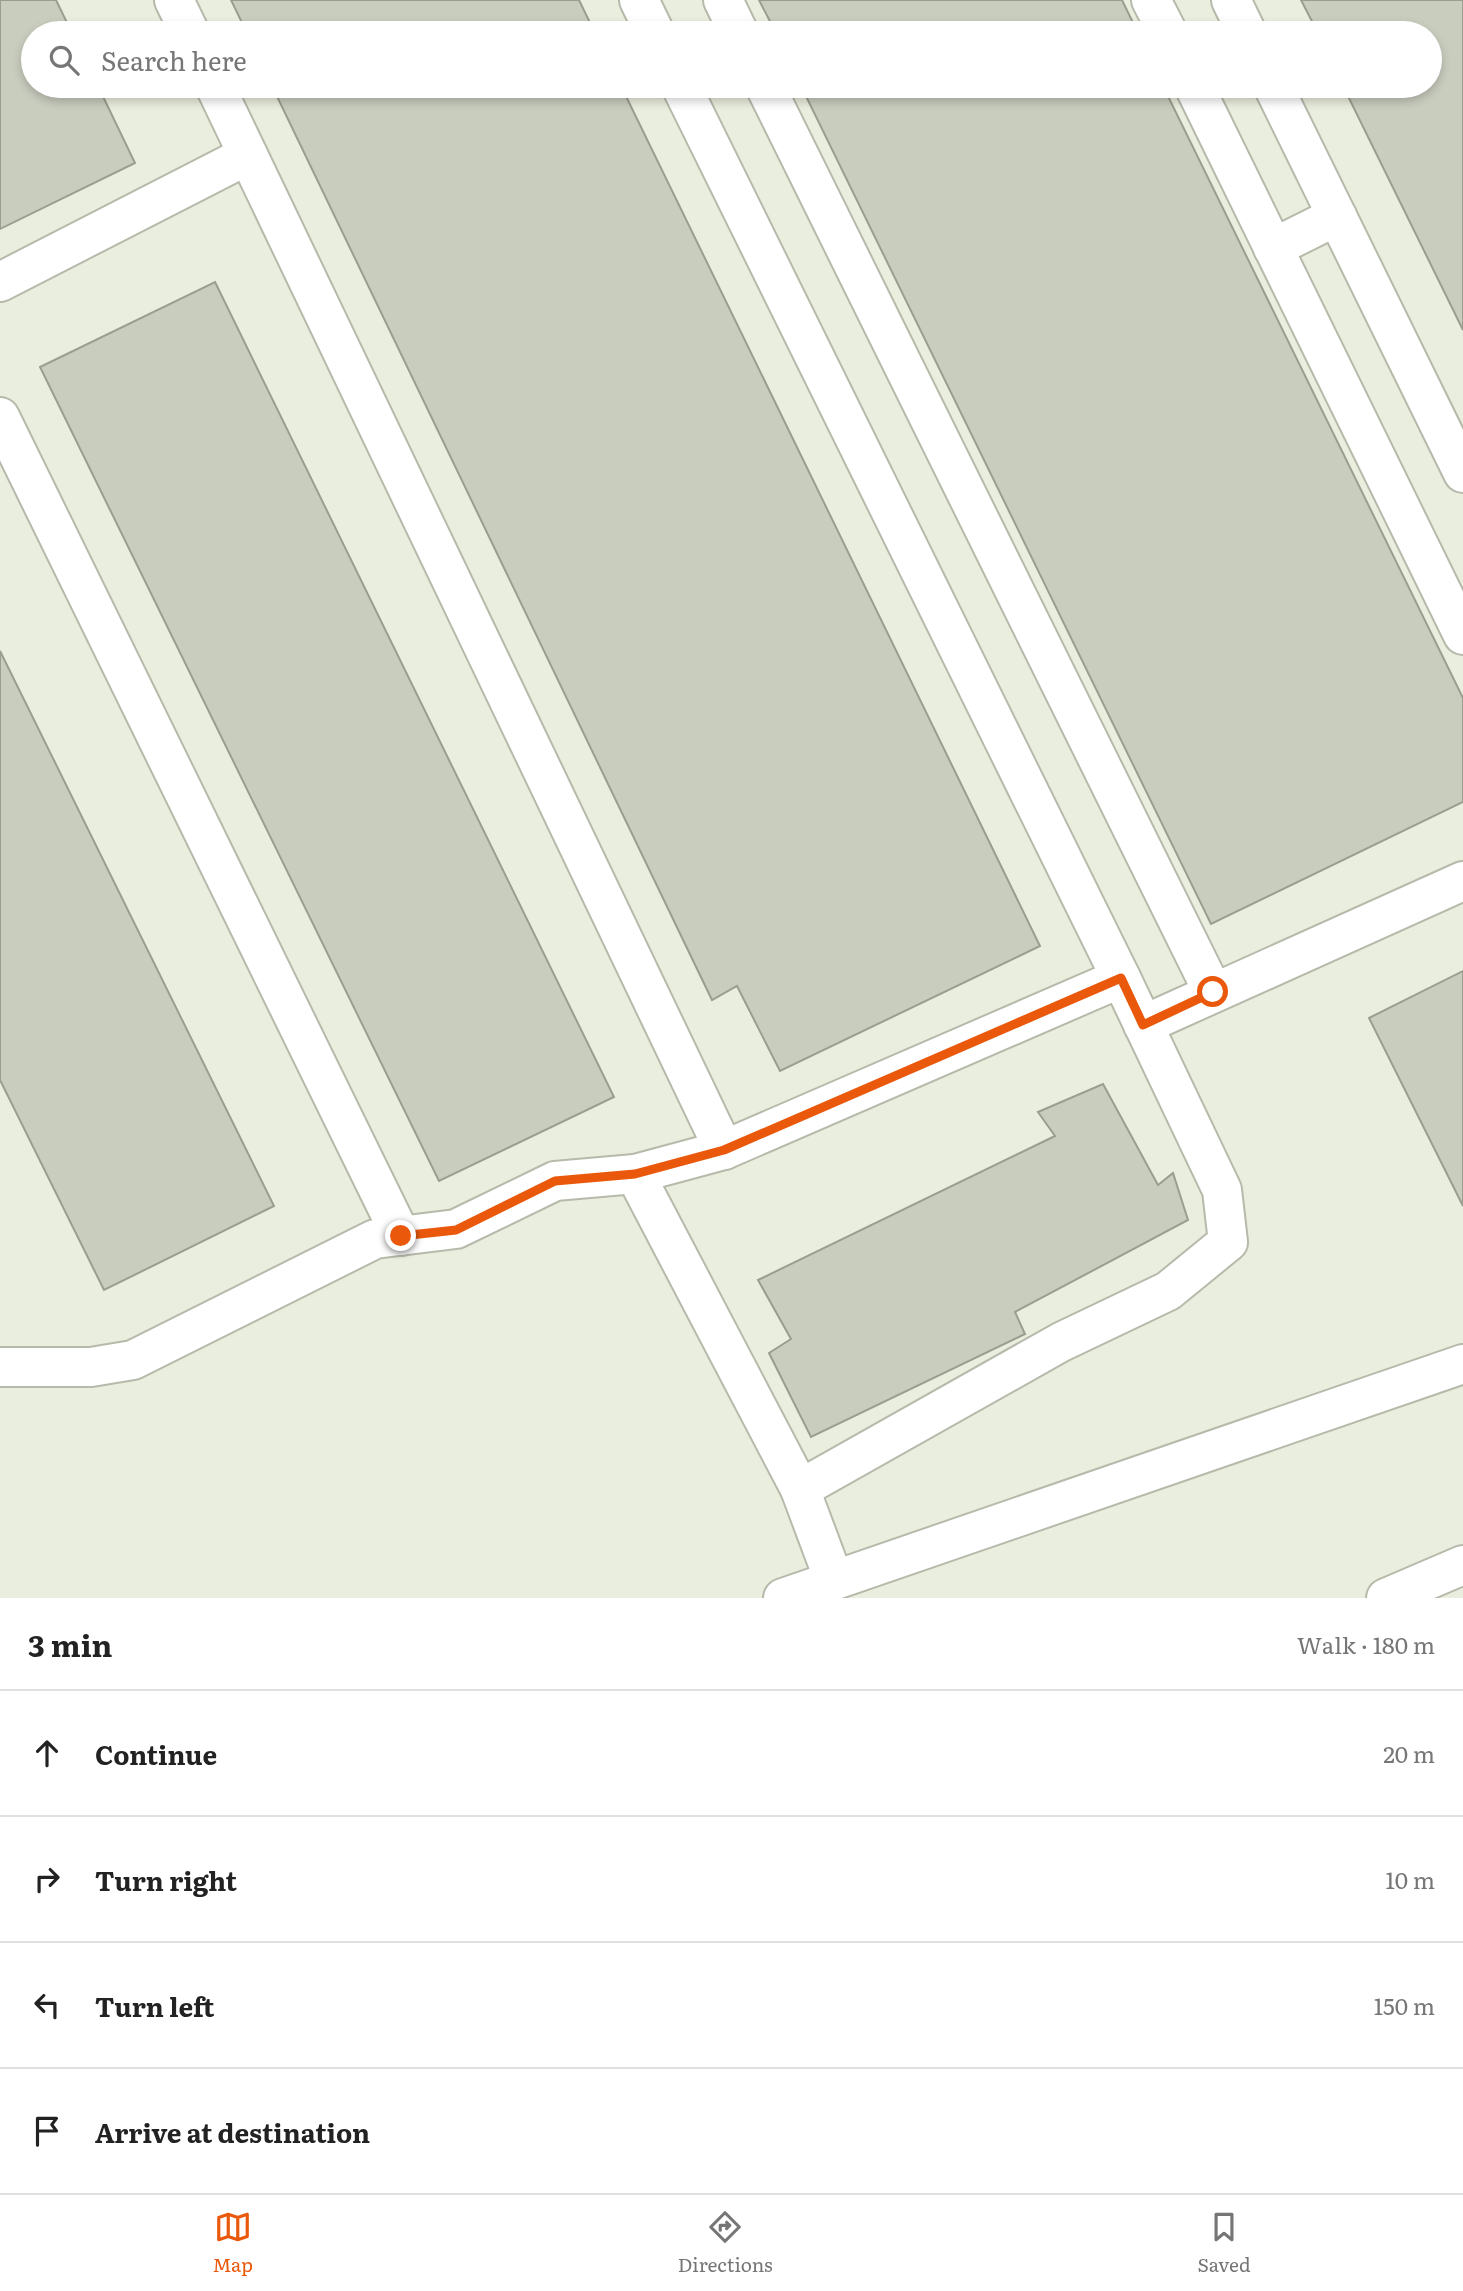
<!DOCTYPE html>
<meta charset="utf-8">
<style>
body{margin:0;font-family:Literata,serif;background:#f6f6f6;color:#222}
.stop{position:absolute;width:21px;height:21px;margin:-16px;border:5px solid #ea580c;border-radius:50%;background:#fff}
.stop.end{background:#ea580c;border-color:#fff;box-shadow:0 2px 7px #0008}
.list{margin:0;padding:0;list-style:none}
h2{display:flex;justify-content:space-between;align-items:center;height:91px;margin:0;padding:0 28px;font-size:30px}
h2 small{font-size:23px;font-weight:400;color:#767676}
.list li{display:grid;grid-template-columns:46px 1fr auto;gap:21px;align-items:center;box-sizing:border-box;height:126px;padding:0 28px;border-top:2px solid #e0e0e0}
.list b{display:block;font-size:26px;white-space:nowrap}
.list em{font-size:23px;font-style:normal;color:#767676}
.icon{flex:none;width:38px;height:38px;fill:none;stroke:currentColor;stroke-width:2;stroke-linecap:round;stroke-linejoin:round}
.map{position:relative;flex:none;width:1463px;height:1598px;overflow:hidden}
.search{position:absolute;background:#fff;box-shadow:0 4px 10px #0003;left:21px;right:21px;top:21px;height:77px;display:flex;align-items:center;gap:18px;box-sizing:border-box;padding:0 24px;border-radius:38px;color:#767676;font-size:26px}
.sheet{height:595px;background:#fff}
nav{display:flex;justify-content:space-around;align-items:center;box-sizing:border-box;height:98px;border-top:2px solid #e0e0e0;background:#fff;font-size:19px;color:#767676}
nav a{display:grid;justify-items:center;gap:4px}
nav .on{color:#ea580c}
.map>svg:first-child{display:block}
.building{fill:#c9cdbe;stroke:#9a9e8f;stroke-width:2}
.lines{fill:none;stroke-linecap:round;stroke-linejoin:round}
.minor-casing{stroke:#b6baaa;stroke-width:42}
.minor{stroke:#fff;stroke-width:38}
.route{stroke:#ea580c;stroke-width:9}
</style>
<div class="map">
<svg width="1463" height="1598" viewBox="0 0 1463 1598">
<rect width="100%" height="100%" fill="#eaeede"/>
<g class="building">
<path d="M0 0H56L72 33H33V86H98L135 163 0 229Z"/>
<path d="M231 0H579L595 33H247Z"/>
<path d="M759 0H1122L1138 33H776Z"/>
<path d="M1301 0H1463V330L1343 86H1430V33H1318Z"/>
<path d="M272 86H621L1040 946 780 1071 737 986 712 1000Z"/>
<path d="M801 86H1163L1463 698V802L1211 924Z"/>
<path d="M215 282 614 1097 439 1181 40 367Z"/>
<path d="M0 651 274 1206 104 1290 0 1080Z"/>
<path d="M1463 971V1206L1369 1018Z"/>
<path d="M1103 1084 1158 1185 1173 1173 1188 1220 1015 1312 1025 1334 811 1437 769 1353 791 1339 758 1280 1055 1136 1038 1112Z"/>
</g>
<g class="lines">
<g class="minor-casing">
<g id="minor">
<path d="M174 0 190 33"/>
<path d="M639 0 655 33"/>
<path d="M723 0 739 33"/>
<path d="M1151 0 1168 33"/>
<path d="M1231 0 1247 33"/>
<path d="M215 86 724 1150"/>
<path d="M681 86 1121 978 1222 1190 1228 1242 1168 1291 1061 1342 800 1489"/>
<path d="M765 86 1213 992"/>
<path d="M1194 86 1463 635"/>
<path d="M1273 86 1463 473"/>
<path d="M1273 248 1337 216"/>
<path d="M0 282 248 155"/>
<path d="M0 417 401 1236"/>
<path d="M1143 1025 1463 881"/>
<path d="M635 1174 800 1489 834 1580"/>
<path d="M0 1367H91L133 1360 375 1239 456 1229 555 1181 635 1174 724 1150 1121 978"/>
<path d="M783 1598 1463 1364"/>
<path d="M1386 1598 1463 1565"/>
</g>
</g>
<use href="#minor" class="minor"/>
</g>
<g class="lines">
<path class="route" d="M401 1236 456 1230 555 1181 635 1174 724 1150 1121 978 1143 1025 1213 992"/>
</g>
</svg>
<div class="stop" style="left:1213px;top:992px"></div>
<div class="stop end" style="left:401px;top:1236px"></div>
<div class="search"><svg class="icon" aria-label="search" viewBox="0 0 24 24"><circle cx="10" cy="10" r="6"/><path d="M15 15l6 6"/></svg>Search here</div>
</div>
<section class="sheet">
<h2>3 min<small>Walk · 180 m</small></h2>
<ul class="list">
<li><svg class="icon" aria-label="ahead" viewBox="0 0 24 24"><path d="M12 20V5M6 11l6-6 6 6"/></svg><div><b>Continue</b></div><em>20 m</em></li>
<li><svg class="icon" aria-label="right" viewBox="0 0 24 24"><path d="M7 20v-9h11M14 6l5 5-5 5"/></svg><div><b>Turn right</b></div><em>10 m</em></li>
<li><svg class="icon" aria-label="left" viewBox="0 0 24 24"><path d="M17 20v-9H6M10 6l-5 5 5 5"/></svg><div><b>Turn left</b></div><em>150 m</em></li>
<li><svg class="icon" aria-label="arrive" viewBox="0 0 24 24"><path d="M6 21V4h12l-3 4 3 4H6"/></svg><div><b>Arrive at destination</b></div></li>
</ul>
</section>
<nav>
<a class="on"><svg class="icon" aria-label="map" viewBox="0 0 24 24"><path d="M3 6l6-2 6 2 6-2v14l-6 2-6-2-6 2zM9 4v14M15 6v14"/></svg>Map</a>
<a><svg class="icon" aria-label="directions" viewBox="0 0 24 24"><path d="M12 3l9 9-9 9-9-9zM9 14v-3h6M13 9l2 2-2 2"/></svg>Directions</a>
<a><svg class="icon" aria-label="saved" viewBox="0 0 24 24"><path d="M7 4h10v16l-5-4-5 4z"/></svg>Saved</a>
</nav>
